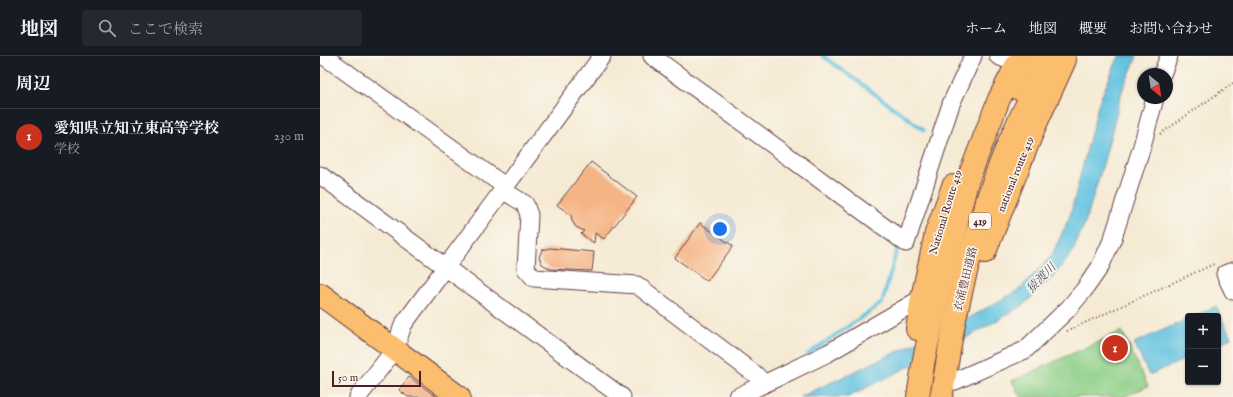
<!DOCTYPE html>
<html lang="ja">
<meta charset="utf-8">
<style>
body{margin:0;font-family:"IM FELL English","Noto Serif JP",serif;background:#242831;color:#f1f3f6}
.controls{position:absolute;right:12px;bottom:12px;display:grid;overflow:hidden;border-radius:4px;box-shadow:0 1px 3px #0004}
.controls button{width:36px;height:36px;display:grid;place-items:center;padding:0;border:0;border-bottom:1px solid #363941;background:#171b24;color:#f1f3f6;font:20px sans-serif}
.compass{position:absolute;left:817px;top:12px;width:36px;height:36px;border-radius:50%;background:#171b24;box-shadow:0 1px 3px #0004;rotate:151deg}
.scale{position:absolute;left:12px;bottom:10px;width:89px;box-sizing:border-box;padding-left:4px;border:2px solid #4a1f2b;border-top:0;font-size:11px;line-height:14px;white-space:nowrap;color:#4a1f2b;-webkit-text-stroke:3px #fbf7ec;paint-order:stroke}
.you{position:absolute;left:400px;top:173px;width:14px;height:14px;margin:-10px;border:3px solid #fff;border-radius:50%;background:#1a73e8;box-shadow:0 0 0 6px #1a73e833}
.badge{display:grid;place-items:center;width:26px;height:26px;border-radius:50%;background:#c8321e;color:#fff;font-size:13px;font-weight:700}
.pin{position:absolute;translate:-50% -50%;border:2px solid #fff;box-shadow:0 1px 4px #0006}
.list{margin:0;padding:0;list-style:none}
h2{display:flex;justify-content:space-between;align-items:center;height:52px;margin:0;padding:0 16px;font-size:17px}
h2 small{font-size:13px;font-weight:400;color:#9ea1a6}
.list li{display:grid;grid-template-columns:26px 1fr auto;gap:12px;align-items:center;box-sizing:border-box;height:56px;padding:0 16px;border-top:1px solid #363941}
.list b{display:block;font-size:15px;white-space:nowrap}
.list p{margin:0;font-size:13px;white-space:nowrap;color:#9ea1a6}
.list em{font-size:13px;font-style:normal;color:#9ea1a6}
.icon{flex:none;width:22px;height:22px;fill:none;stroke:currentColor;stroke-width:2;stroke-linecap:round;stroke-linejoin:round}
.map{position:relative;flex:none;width:913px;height:341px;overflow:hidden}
header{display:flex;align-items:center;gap:24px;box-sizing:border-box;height:56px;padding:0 20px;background:#171b24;border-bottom:1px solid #363941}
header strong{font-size:19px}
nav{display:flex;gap:22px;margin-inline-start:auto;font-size:14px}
.search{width:280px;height:36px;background:#242831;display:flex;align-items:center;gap:10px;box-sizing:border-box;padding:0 14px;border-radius:4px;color:#9ea1a6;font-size:15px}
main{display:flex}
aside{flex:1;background:#171b24}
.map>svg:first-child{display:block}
.green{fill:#8dcf88;stroke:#6c775a}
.water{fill:#62c3e1;stroke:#567186}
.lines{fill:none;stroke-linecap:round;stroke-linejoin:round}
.stream{stroke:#62c3e1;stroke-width:3.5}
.building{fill:#f5b484}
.minor-casing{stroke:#643d44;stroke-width:19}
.major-casing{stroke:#643d44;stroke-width:24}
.highway-casing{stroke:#643d44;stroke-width:24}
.path{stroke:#643d44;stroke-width:2;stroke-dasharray:1 3;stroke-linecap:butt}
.minor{stroke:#fff;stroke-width:17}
.major{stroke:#fbbe6e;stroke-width:22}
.highway{stroke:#fbbe6e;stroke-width:22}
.labels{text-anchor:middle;stroke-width:3;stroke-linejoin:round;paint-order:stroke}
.shield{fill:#fbf7ec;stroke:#7f6065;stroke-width:1}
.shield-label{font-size:10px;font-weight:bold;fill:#4a1f2b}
.street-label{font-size:11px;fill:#4a1f2b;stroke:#fbf7ec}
.water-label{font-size:12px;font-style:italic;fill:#52586b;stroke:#fbf7ec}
</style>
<header>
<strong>地図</strong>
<div class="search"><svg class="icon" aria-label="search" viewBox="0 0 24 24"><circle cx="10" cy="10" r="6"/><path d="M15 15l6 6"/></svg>ここで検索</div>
<nav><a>ホーム</a><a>地図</a><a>概要</a><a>お問い合わせ</a></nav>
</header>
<main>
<aside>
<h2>周辺<small></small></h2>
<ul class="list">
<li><span class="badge">1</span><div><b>愛知県立知立東高等学校</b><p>学校</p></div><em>230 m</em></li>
</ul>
</aside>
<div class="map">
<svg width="913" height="341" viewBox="0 0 913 341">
<rect width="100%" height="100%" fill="#fbf7ec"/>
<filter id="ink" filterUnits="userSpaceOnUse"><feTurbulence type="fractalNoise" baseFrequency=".025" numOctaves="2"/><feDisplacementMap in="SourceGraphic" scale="8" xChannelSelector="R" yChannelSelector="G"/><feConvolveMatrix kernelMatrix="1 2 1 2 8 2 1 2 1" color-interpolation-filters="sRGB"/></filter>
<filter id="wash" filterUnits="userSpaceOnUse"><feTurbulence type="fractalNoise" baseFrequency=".012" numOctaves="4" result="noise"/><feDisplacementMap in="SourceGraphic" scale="16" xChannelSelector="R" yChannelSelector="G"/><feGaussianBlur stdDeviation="0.9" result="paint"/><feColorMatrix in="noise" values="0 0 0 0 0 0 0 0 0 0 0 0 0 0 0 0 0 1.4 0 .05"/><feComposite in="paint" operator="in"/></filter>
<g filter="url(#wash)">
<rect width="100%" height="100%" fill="#f5ead4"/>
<path class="green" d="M802 275 828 330 804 341H700L692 325Z"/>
<g class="water">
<path d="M799 0H817L802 35 784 105 766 164 754 193 745 206 730 224 702 250 683 261 646 282 528 341H480L649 262 700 233 732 199 750 160 779 46Z"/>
<path d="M896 250 911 282 898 288V260H875Z"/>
<path d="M868 263V302L829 319 814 287Z"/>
</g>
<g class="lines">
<g class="stream">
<path d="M503 0 604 74"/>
<path d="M488 298 562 247 578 190"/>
</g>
</g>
<g id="blocks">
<g class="building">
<path d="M271 106 317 141 284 183 275 177 274 187 261 178 264 175 256 171 252 165 251 159 237 149Z"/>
<path d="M380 167 413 190 387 225 355 202Z"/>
<path d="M230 192 274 196 272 215 231 213 222 208 219 201 222 194Z"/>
<path d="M89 321 117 341H88L79 334Z"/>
</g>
</g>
</g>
<g filter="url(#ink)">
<use href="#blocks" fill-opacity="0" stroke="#643d44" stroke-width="1"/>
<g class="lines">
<g class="minor-casing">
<g id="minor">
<path d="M4 0 186 131"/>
<path d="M332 0 586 187 631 48 653 0"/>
<path d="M678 0 685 3"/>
<path d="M842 18 849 0"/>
<path d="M0 119 302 341"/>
<path d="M184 135 205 148 209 159 206 213 214 222 317 229 436 319 444 328"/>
<path d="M913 215 905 218 913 235"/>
<path d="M635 325 705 294 748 253 764 234 780 211 793 182 822 90 835 42"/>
<path d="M38 341 75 293 83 269 282 0"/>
<path d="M417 341 508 297 602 242"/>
</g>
</g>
<g class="major-casing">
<path id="major" d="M0 238 139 341"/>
</g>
<g class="highway-casing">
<g id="highway">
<path d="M699 33 715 0"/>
<path d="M665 196 714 72 745 4"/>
<path d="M597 273 602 242 616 177 633 130"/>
<path d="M598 341 604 303 620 231 647 126 679 43 697 8"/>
<path d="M621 341C627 312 630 283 637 254 656 167 686 76 734 0"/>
</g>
</g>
<g class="path">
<path d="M840 78 913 27"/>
<path d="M747 275 896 207"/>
</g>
<use href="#minor" class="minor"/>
<use href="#major" class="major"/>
<use href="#highway" class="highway"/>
</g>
</g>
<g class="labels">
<rect class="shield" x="649" y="157" width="22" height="16" rx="3"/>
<g class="shield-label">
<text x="660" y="169">419</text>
</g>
<g class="street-label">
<text transform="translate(695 118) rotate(-68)" y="4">national route 419</text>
<text transform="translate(625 156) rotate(-73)" y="4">National Route 419</text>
<text transform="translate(645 223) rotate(-76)" y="4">衣浦豊田道路</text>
</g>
<g class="water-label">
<text transform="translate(721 222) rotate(-46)" y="4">猿渡川</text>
</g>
</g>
</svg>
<div class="controls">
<button>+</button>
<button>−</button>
</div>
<svg class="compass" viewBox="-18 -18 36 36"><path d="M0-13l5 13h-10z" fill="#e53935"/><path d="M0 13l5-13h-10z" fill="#9ea1a6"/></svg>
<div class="scale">50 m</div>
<div class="you"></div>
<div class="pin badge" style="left:795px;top:292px">1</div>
</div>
</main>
